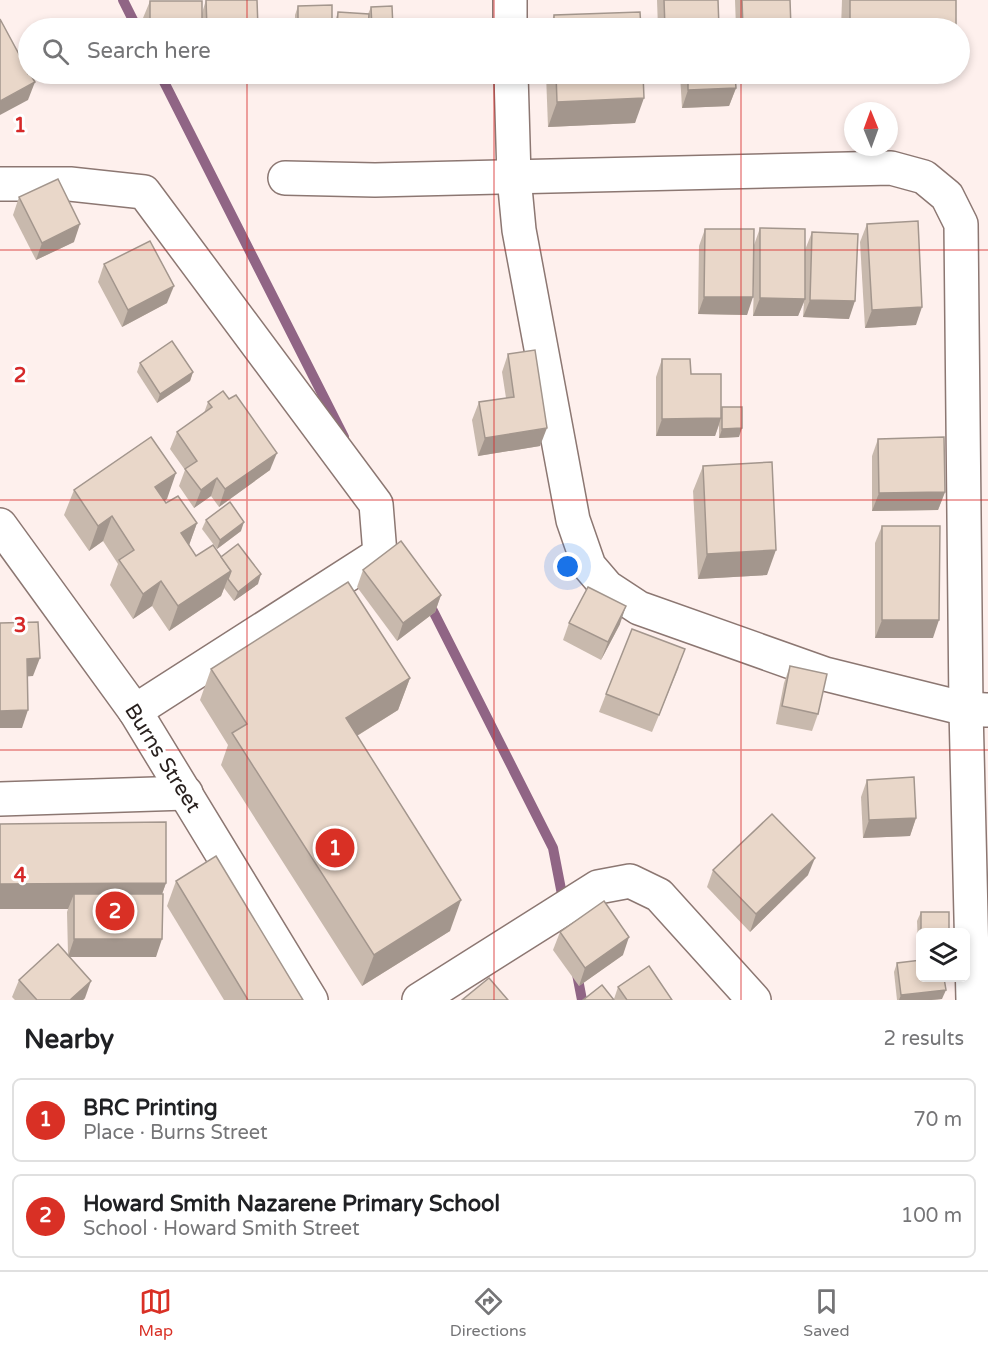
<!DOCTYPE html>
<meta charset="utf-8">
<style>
body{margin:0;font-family:"Varela Round",sans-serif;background:#f2f2f2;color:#202124}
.controls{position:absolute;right:18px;bottom:18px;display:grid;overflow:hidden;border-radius:9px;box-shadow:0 3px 9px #0003}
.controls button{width:54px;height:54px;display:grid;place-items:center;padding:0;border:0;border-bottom:2px solid #e0e0e0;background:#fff;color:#202124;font:30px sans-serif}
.compass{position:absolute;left:844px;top:102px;width:54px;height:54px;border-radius:50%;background:#fff;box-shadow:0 3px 9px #0003;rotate:359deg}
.you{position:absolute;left:568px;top:567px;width:21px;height:21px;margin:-15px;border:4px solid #fff;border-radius:50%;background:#1a73e8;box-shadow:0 0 0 9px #1a73e833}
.badge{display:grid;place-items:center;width:39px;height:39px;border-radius:50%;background:#d93025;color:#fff;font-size:20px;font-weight:700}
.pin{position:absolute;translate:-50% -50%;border:3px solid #fff;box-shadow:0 2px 6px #0006}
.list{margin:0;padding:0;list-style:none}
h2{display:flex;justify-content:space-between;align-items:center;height:78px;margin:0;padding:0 24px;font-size:26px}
h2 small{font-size:20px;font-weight:400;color:#757577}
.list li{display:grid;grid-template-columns:39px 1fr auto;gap:18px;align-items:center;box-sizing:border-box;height:84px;margin:0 12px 12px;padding:0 12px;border:2px solid #e0e0e0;border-radius:9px}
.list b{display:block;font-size:22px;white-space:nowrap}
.list p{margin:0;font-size:20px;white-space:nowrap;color:#757577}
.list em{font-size:20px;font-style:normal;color:#757577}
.icon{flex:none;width:33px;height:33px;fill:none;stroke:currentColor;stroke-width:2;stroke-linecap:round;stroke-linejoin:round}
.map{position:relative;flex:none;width:988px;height:1000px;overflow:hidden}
.search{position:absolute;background:#fff;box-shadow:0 3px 9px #0003;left:18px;right:18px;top:18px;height:66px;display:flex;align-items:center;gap:15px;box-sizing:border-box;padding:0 21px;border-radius:33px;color:#757577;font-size:22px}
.sheet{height:270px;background:#fff}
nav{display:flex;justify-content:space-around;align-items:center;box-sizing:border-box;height:84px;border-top:2px solid #e0e0e0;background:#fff;font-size:16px;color:#757577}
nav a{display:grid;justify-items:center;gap:3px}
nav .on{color:#d93025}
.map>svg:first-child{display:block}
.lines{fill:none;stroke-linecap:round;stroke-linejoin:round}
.stream{stroke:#906585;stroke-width:10}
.street-casing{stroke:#8c7772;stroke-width:36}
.street{stroke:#fff;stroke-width:33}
.wall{fill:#c8b9ad}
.shaded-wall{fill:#a3968d}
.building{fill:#e9d7c9;stroke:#a3968d;stroke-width:1.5}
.grid{fill:none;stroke:#d62828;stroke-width:1.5;stroke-opacity:0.55}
.labels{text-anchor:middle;stroke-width:6;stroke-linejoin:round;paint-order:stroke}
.street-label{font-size:21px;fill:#28201e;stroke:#fff}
.grid-label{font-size:20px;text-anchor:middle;font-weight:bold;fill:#d62828;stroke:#fff;stroke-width:6;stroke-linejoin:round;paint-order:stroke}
</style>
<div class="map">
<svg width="988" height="1000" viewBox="0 0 988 1000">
<rect width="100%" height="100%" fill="#fef0ed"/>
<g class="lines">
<g class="stream">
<path d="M123 0 137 28"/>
<path d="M160 74 344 437"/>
<path d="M428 601 553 848 571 941"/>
<path d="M577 974 582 1000"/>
</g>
<g class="street-casing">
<g id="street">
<path d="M510 0V28"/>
<path d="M511 74 514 177 519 230 573 520 589 566 607 587 639 608 825 674 966 709 986 710"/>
<path d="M285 178 375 180 891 168 924 177 947 196 961 224 966 709 973 1000"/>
<path d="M0 184H70L144 192 376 504 380 554 135 711"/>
<path d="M0 525 135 711 311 1000"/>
<path d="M0 799 186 793"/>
<path d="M419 1000 598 887 630 881 659 895 754 1000"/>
</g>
</g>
<use href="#street" class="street"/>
</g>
<g class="wall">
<path d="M206 0 258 28H143V18L150 1 202 13Z"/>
<path d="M657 0H718L719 28H658Z"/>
<path d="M735 0H790L791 28H736Z"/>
<path d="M842 0H956V28H841Z"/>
<path d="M298 6 332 28H295V15Z"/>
<path d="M371 7 393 28H334L335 21 338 12 368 14Z"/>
<path d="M554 15 641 28H549Z"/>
<path d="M546 74H643L635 123 548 127Z"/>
<path d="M680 74H735L736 88 729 106 682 108Z"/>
<path d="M19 197 74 242 36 260 13 215Z"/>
<path d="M867 224 916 325 865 328 860 242Z"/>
<path d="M760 228 805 250 812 232 849 319 803 317 804 302 798 316H753L754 283 747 315 698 314 699 246 705 229 754 245Z"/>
<path d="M104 264 167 303 122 327 98 282Z"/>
<path d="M508 354 540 446 478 456 472 420 479 402 506 398 502 372Z"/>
<path d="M662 359 691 374 721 409 739 437 719 438V425L715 436H656V377Z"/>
<path d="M140 363 193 372 190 381 157 403 137 372Z"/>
<path d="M208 402 270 470 219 507 211 496 194 508 179 486 185 470 170 449 177 432 204 413Z"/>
<path d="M878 439 945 492 938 510 872 511V456Z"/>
<path d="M703 466 767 575 698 579 693 491Z"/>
<path d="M74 490 167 499 164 500 166 503 197 523 189 545 196 556 221 557 258 584 234 601 224 588 221 596 169 631 152 606 133 619 110 585 118 564 103 541 89 551 64 515Z"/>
<path d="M206 520 241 531 217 549 202 529Z"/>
<path d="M882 526 933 638H875V543Z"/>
<path d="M363 570 441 595 435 612 397 641 357 587Z"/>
<path d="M569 623 620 624 601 660 563 640Z"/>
<path d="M790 666 818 714 812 731 776 724 784 683Z"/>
<path d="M679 667 652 732 599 712 606 694Z"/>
<path d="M211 669 410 678 398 710 357 736 450 931 362 986 221 765 228 745 200 700Z"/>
<path d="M867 780 916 818 910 836 863 838 861 797Z"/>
<path d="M0 824 166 883 162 894 156 957H70L85 998 83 1000H15L12 997 19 980 68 954 67 912 68 909H0Z"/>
<path d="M713 870 808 875 750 932 707 887Z"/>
<path d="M176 881 303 1000H224L167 906Z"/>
<path d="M921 912V945H918L917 921Z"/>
<path d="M560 932 623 955 579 986 553 950Z"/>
<path d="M897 963 942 999 931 1000H897L894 972Z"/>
<path d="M618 987 672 1000H583L614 999Z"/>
</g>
<g class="shaded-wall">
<path d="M35 82 28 100 0 115V101Z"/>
<path d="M736 88 729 106 682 108 688 90Z"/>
<path d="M644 98 635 123 548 127 557 102Z"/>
<path d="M80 224 74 242 36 260 42 243Z"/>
<path d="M174 286 167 303 122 327 128 310Z"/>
<path d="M704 297H753L747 315 698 314Z"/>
<path d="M760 298 805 299 798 316H753Z"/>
<path d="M810 300 855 301 849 319 803 317Z"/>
<path d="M922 307 916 325 865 328 872 310Z"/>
<path d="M193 372 190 381 157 403 160 394Z"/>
<path d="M721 418 715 436H656L662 419Z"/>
<path d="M547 428 540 446 478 456 485 438Z"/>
<path d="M742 428 739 437 719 438 722 429Z"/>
<path d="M277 453 270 470 219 507 225 489Z"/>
<path d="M176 473 167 499 146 512 155 487Z"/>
<path d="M217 478 211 496 194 508 201 490Z"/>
<path d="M945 492 938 510 872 511 879 493Z"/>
<path d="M112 516 103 541 89 551 98 526Z"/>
<path d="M244 522 241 531 217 549 220 540Z"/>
<path d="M197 523 188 548 181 533Z"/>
<path d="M776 550 767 575 698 579 707 554Z"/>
<path d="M231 571 221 596 169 631 178 606Z"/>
<path d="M261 574 258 584 234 601 238 592Z"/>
<path d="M161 581 152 606 133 619 143 594Z"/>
<path d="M441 595 435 612 397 641 403 623Z"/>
<path d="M626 606 620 624 601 660 608 642Z"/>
<path d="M882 620H939L933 638H875Z"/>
<path d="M40 658 33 676 20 677 27 659Z"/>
<path d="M410 678 398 710 334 750 346 718Z"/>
<path d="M28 710 22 728H0V711Z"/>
<path d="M916 818 910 836 863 838 869 820Z"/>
<path d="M815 858 808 875 750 932 756 914Z"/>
<path d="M166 883 157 908 74 894 68 909H0V884Z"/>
<path d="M461 900 450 931 362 986 374 955Z"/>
<path d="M629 937 623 955 579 986 585 968Z"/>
<path d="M74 939H162L156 957H68Z"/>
<path d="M91 981 85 998 83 1000H70Z"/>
<path d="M946 990 942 999 931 1000H899L901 995Z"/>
</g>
<g class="building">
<path d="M206 0H257L258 28H207Z"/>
<path d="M664 0H718L719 28H665Z"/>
<path d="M742 0H790L791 28H743Z"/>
<rect x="850" y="0" width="106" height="28"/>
<rect x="150" y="1" width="52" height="27"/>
<path d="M332 5V28H298V6Z"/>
<path d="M392 6 393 28H372L371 7Z"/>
<path d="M338 12 369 14 368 28H337Z"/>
<path d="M640 12 641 28H554V15Z"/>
<path d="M0 19 28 71V74H30L35 82 0 101Z"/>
<path d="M556 74H643L644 98 557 102Z"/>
<path d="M688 74H735L736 88 688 90Z"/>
<path d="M58 179 80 224 42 243 19 197Z"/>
<path d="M918 221 922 307 872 310 867 224Z"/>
<path d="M760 228 805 229V299L760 298Z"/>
<path d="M705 229H754L753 297H704Z"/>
<path d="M812 232 858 234 855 301 810 300Z"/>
<path d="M150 241 174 286 128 310 104 264Z"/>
<path d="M172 341 193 372 160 394 140 363Z"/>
<path d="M535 350 547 428 485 438 479 402 514 397 508 354Z"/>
<path d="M662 359H690L691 374H721V418L662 419Z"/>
<path d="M223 391 229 399 236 395 277 453 225 489 217 478 201 490 185 469 197 461 177 432 212 407 208 402Z"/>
<path d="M722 407H742V428L722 429Z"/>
<path d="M151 437 176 473 155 487 166 503 178 496 197 523 181 533 196 556 213 545 231 571 178 606 161 581 143 594 119 560 134 550 112 516 98 526 74 490Z"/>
<path d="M944 437 945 492 879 493 878 439Z"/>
<path d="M772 462 776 550 707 554 703 466Z"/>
<path d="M230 502 244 522 220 540 206 520Z"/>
<path d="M882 526H940L939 620H882Z"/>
<path d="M401 541 441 595 403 623 363 570Z"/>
<path d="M238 544 261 574 238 592 228 579 231 571 221 557Z"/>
<path d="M348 582 410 678 346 718 461 900 374 955 232 733 247 724 211 669Z"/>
<path d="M588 587 626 606 608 642 569 623Z"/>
<path d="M38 622 40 658 27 659 28 710 0 711V623Z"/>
<path d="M632 629 685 649 659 715 606 694Z"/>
<path d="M790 666 827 674 818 714 782 706Z"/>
<path d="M914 777 916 818 869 820 867 780Z"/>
<path d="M772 814 815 858 756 914 713 870Z"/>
<path d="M166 822V883L0 884V824Z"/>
<path d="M216 856 303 1000H248L176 881Z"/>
<path d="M74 894H163L162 939H74Z"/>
<path d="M604 901 629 937 585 968 560 932Z"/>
<rect x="921" y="912" width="28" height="21"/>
<path d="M58 944 91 981 70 1000H37L19 980Z"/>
<path d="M921 960V978H944L946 990 901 995 897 963Z"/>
<path d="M649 966 672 1000H627L618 987Z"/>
<path d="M489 978 508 1000H462Z"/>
<path d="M602 985 614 1000H583Z"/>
</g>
<path class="grid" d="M247 0V28M494 0V28M741 0V28M247 74V1000M494 74V1000M741 74V1000M0 250H988M0 500H988M0 750H988"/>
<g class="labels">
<g class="street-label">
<text transform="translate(163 758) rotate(58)" y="7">Burns Street</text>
</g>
</g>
<g class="grid-label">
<text x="20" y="132">1</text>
<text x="20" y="382">2</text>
<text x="20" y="632">3</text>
<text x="20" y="882">4</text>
</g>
</svg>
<div class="controls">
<button><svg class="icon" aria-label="layers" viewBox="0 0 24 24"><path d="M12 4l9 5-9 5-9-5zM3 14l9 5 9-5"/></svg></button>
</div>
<svg class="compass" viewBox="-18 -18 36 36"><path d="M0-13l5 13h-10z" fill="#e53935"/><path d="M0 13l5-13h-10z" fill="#757577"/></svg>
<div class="you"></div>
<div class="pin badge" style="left:335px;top:848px">1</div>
<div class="pin badge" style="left:115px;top:911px">2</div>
<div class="search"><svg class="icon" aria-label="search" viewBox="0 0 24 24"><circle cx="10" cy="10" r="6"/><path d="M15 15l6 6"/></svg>Search here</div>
</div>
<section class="sheet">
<h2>Nearby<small>2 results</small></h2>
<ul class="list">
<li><span class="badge">1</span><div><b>BRC Printing</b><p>Place · Burns Street</p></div><em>70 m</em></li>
<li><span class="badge">2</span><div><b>Howard Smith Nazarene Primary School</b><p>School · Howard Smith Street</p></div><em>100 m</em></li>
</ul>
</section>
<nav>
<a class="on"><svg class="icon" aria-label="map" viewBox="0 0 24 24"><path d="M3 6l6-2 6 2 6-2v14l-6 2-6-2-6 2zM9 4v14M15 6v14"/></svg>Map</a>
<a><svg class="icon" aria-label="directions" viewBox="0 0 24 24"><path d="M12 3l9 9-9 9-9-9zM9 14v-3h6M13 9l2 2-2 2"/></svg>Directions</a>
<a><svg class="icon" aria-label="saved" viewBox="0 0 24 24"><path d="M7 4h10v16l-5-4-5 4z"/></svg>Saved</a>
</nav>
